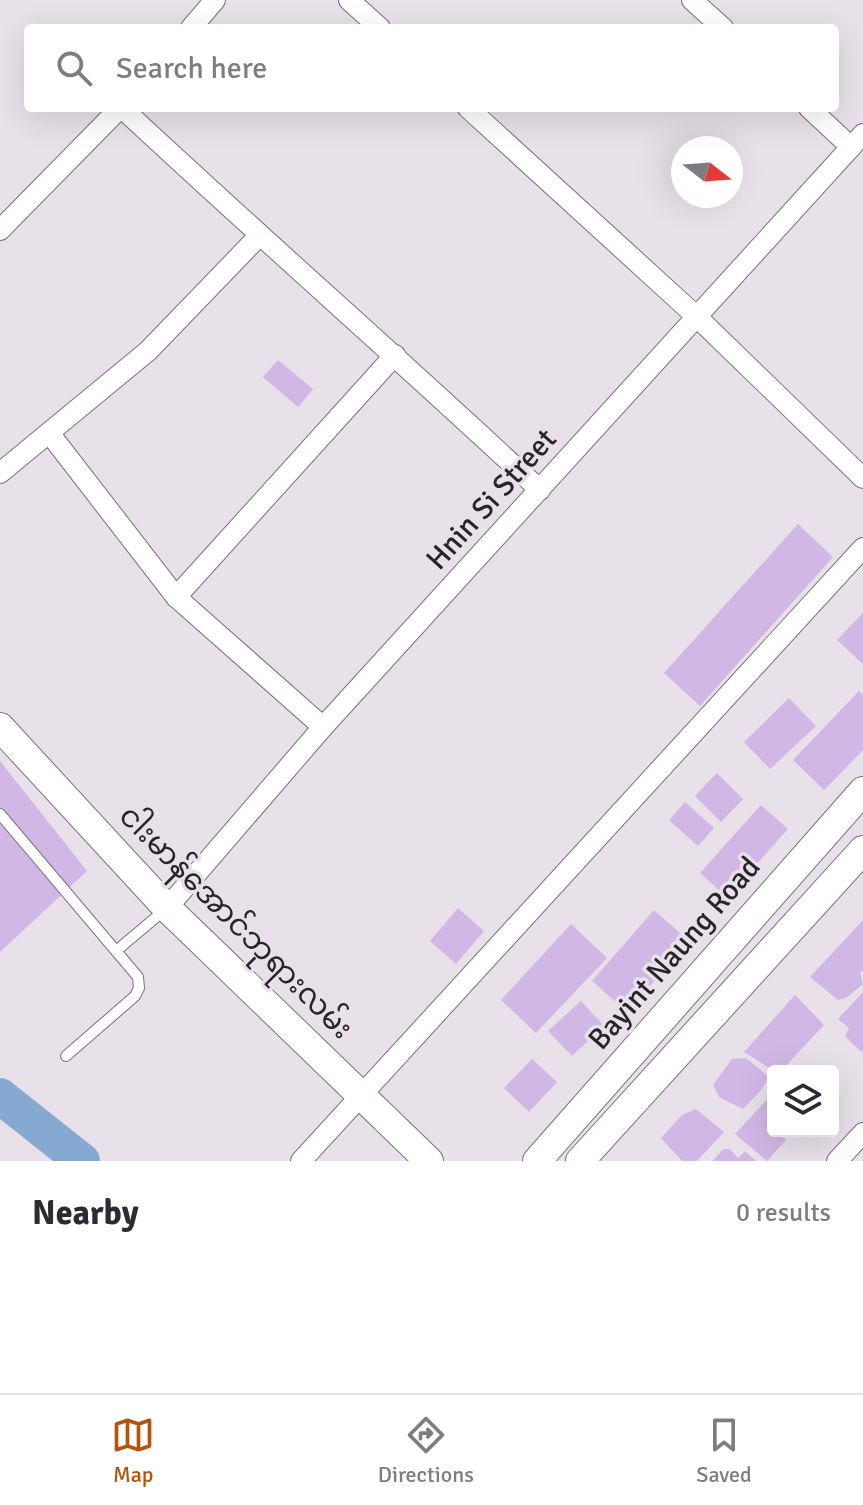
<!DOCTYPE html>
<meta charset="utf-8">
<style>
body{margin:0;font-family:Signika,"Noto Sans Myanmar",sans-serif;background:#f2f2f3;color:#2b2b33}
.controls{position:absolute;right:24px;bottom:24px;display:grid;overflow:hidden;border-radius:8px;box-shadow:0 8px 32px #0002}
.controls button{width:72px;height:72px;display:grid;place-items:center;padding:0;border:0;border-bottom:2px solid #e1e1e2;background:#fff;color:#2b2b33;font:40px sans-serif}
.compass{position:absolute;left:671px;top:136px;width:72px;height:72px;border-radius:50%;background:#fff;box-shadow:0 8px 32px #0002;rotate:107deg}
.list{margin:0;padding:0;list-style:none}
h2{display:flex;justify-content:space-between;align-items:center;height:104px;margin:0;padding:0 32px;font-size:34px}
h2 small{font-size:26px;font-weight:400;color:#7c7c81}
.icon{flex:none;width:44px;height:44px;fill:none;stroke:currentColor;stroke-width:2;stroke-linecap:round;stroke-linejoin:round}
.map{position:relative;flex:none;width:863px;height:1161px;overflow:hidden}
.search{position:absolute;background:#fff;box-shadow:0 8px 32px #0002;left:24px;right:24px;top:24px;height:88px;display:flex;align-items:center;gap:20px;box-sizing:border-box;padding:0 28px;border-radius:8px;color:#7c7c81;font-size:30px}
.sheet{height:232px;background:#fff}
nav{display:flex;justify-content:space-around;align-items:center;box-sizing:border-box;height:112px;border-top:2px solid #e1e1e2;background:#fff;font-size:22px;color:#7c7c81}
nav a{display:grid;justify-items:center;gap:4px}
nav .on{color:#b45309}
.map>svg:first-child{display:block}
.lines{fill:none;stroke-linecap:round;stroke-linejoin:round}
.river{stroke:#85a9d0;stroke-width:36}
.building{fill:#d1b7e5}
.lane-casing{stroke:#787279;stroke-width:12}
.street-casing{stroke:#787279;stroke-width:22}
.secondary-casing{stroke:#787279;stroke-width:30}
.lane{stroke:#fff;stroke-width:10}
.street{stroke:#fff;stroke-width:20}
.secondary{stroke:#fff;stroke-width:28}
.labels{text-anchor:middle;stroke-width:7;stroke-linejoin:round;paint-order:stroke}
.street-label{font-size:30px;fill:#272528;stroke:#e8e1e9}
</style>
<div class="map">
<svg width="863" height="1161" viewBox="0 0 863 1161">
<rect width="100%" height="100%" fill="#e8e1e9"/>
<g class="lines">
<path class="river" d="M0 1096 82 1161"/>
</g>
<g class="building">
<path d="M278 360 313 389 298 407 263 377Z"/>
<path d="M798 524 833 557 700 706 664 673Z"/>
<path d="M863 613V664L837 640Z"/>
<path d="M859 691 863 695V750L824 790 793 760Z"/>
<path d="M789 698 816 726 770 769 744 742Z"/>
<path d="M0 761 87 871 0 952Z"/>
<path d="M717 773 743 799 721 822 695 796Z"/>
<path d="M685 802 714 828 698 846 669 820Z"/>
<path d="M761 805 788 829 727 897 700 873Z"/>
<path d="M458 908 484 931 456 964 430 941Z"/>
<path d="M654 910 689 941 627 1012 592 981Z"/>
<path d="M863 920V971L860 972 863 984 846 998 838 1000 810 977Z"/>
<path d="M571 924 607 958 536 1033 501 1000Z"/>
<path d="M863 992V1050L861 1052 845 1036 849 1028 838 1019Z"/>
<path d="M795 995 824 1025 781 1071H774L744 1052Z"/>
<path d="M581 1001 604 1026 572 1056 548 1031Z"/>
<path d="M746 1058 769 1077 761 1090 743 1109 719 1097 713 1085 732 1059Z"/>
<path d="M532 1059 557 1082 529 1112 504 1088Z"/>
<path d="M773 1093V1131H778L786 1140 767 1161 735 1134Z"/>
<path d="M696 1109 724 1132 697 1161H682L661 1138 682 1115Z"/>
<path d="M723 1149H730L738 1158 745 1151 756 1161H713Z"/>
</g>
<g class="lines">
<g class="lane-casing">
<g id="lane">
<path d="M0 814 138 977 139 988 135 996 66 1056"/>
<path d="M116 951 167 908"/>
</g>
</g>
<g class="street-casing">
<g id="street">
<path d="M349 0 380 28"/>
<path d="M692 0 723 28"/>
<path d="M191 28 215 0"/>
<path d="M122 108C260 237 402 361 540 490"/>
<path d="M468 108 697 317 863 478"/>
<path d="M809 108 851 147"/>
<path d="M0 230 120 108"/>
<path d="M50 434 176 597 323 727"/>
<path d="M0 473 148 351 259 236"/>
<path d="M176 597 395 355"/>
<path d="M167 908 323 727 863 134"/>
<path d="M301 1161 863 548"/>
<path d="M837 1161 863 1133"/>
</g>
</g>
<g class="secondary-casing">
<g id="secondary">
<path d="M0 727 167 908 429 1161"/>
<path d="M537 1161 863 791"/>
<path d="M580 1161 863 850"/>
</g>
</g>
<use href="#lane" class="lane"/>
<use href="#street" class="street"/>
<use href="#secondary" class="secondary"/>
</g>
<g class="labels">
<g class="street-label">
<text transform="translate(491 499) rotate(-48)" y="10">Hnin Si Street</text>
<text transform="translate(236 922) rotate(45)" y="10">ငါးမာန်အောင်ဘုရားလမ်း</text>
<text transform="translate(674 953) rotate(-49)" y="10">Bayint Naung Road</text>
</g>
</g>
</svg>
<div class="controls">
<button><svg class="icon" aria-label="layers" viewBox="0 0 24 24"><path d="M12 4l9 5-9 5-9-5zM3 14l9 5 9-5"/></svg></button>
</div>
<svg class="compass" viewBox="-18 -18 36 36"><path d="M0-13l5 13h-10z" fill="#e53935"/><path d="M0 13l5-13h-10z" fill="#7c7c81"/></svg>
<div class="search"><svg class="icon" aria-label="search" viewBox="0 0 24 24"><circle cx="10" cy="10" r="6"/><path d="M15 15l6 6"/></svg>Search here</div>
</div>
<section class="sheet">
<h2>Nearby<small>0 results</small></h2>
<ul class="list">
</ul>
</section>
<nav>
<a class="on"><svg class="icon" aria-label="map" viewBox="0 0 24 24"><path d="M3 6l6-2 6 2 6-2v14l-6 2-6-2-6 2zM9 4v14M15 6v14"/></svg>Map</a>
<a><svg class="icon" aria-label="directions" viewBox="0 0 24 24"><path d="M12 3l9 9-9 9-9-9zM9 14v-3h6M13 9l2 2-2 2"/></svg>Directions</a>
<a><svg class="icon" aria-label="saved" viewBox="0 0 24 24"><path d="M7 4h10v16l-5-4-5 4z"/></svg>Saved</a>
</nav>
